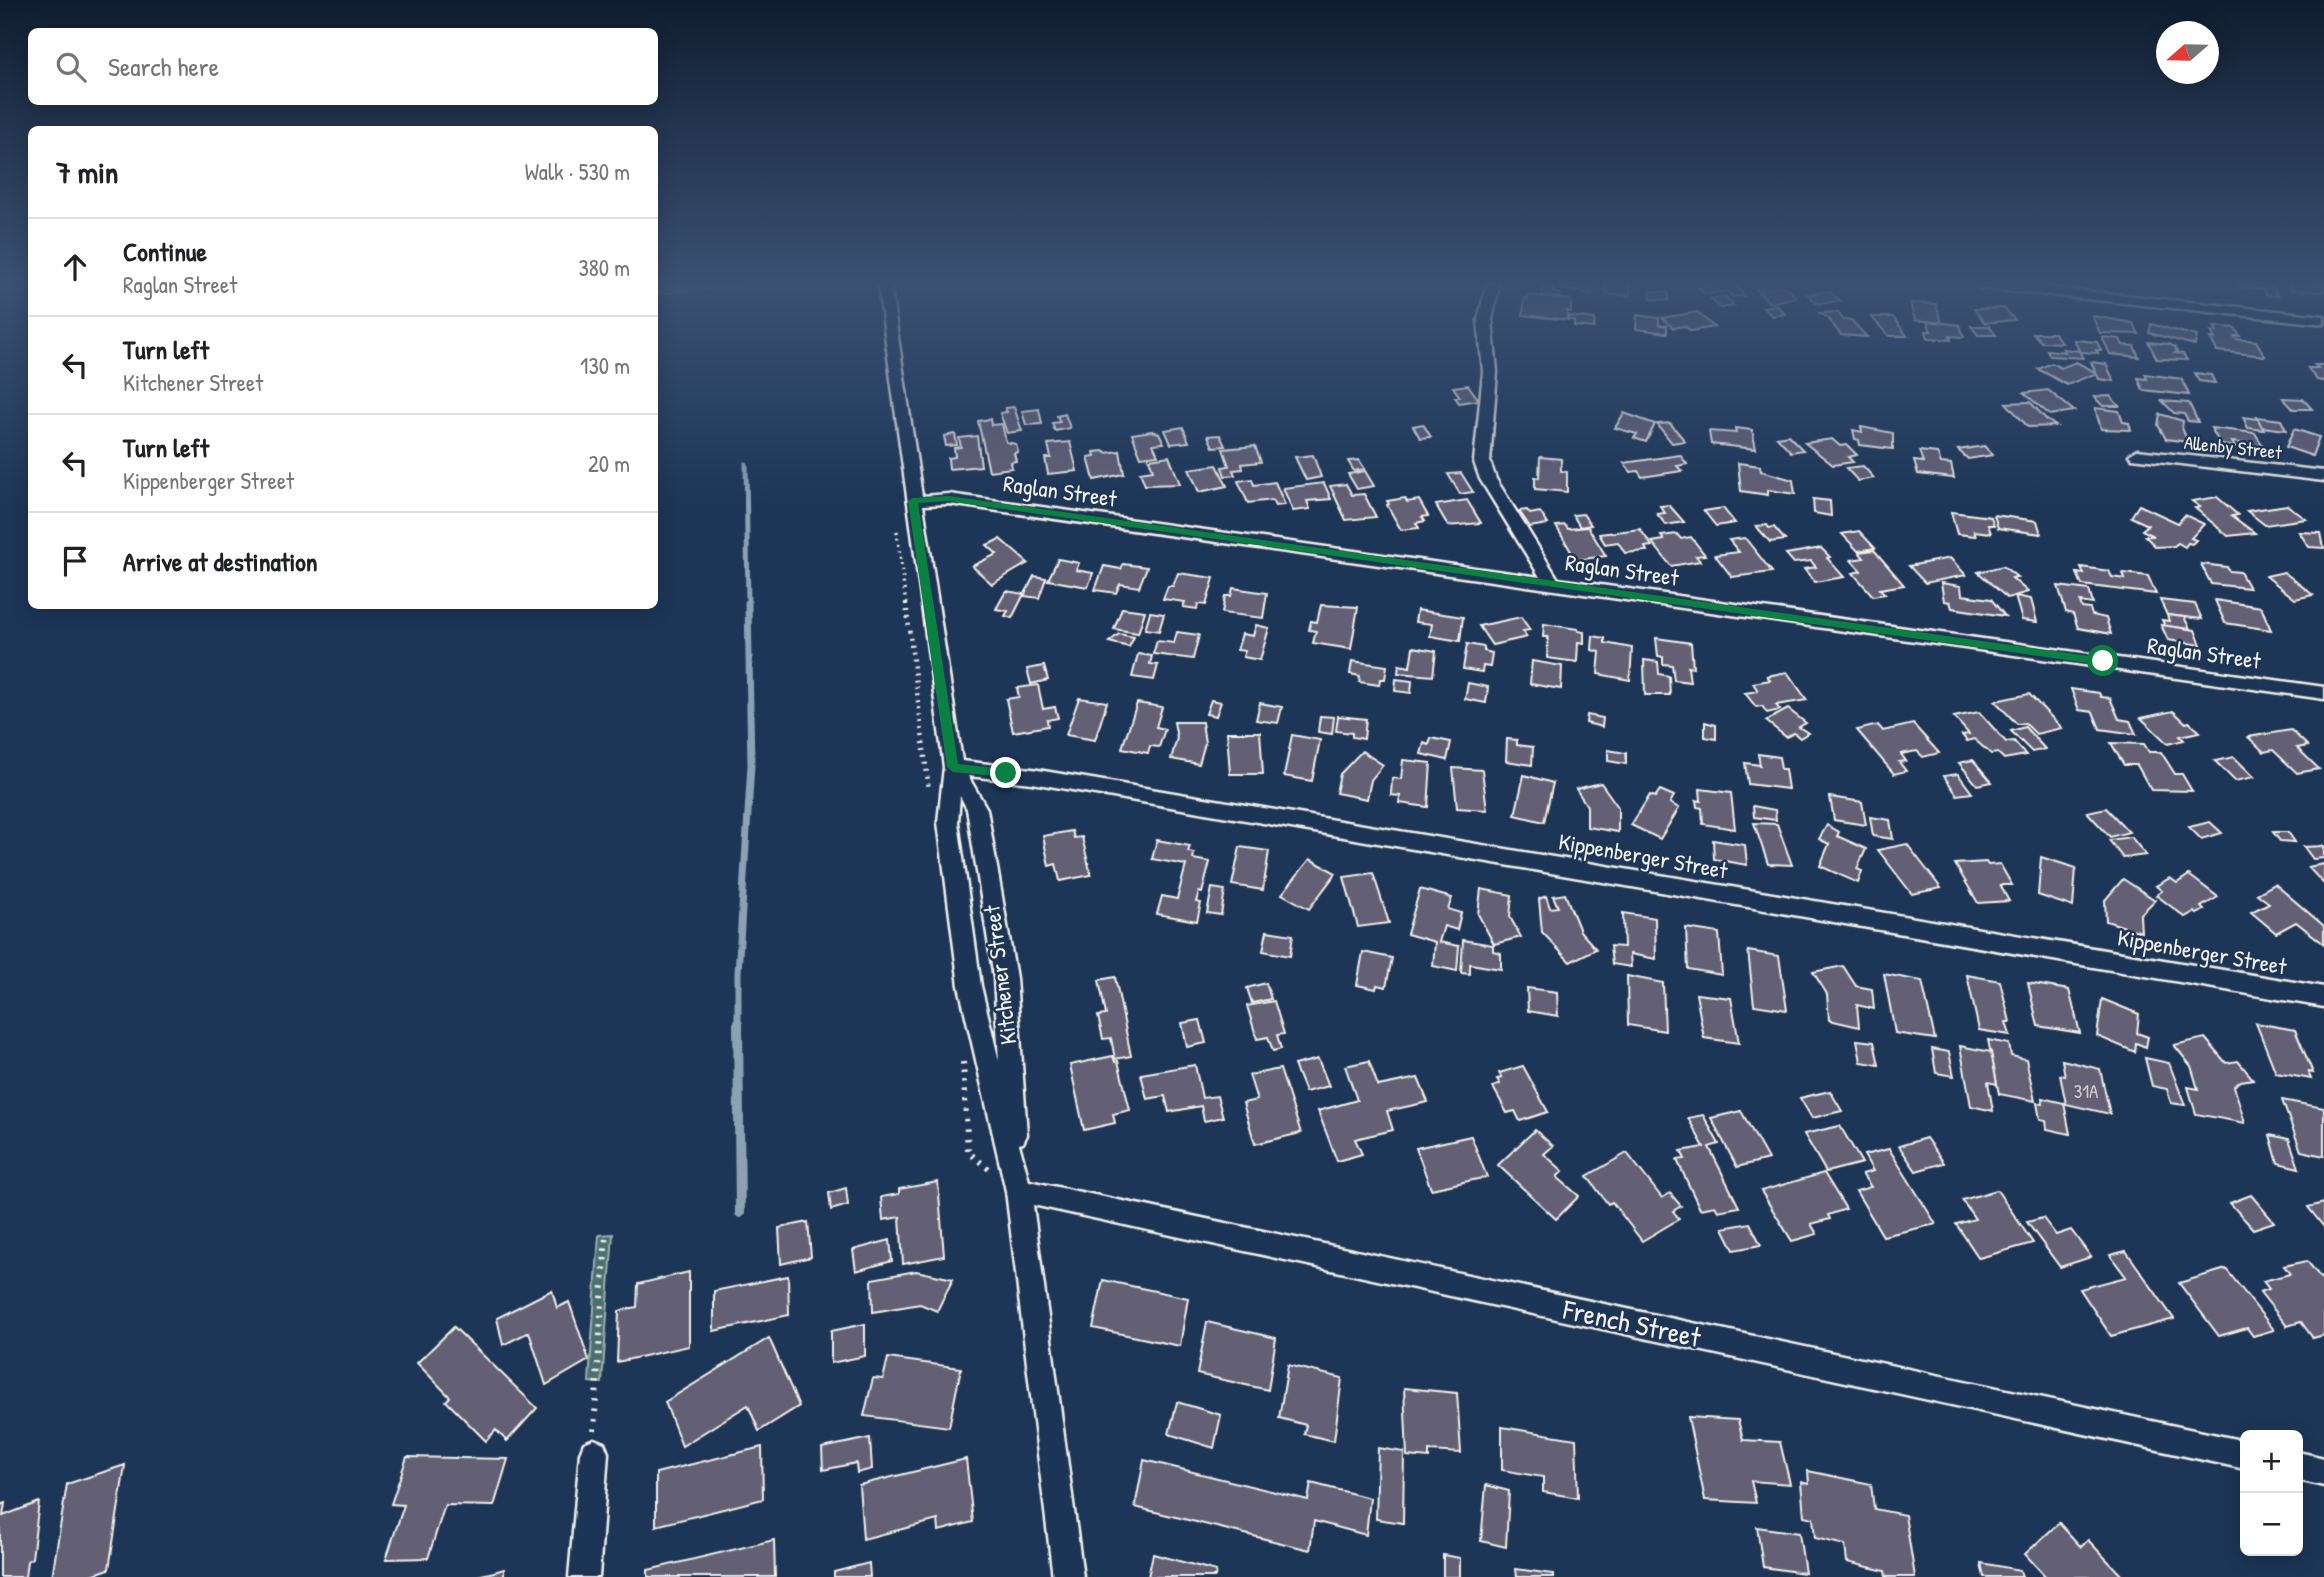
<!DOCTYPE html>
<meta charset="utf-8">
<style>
body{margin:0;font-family:"Patrick Hand",sans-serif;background:#f6f6f6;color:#202124}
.controls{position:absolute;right:21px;bottom:21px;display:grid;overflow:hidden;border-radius:10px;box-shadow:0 4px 18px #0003}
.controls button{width:63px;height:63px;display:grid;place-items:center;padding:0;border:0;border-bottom:2px solid #e0e0e0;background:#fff;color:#202124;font:35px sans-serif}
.compass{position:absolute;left:2156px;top:21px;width:63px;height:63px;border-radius:50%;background:#fff;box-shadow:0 4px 18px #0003;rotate:250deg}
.stop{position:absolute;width:21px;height:21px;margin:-16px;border:5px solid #0b8043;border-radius:50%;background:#fff}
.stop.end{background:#0b8043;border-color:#fff;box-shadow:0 2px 7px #0008}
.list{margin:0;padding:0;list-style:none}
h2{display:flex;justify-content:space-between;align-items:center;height:91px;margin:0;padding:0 28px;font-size:30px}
h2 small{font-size:23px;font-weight:400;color:#757577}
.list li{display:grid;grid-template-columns:46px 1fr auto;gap:21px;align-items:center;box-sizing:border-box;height:98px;padding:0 28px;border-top:2px solid #e0e0e0}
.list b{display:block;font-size:26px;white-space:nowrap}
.list p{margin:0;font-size:23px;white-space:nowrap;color:#757577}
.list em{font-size:23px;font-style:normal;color:#757577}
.icon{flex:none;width:38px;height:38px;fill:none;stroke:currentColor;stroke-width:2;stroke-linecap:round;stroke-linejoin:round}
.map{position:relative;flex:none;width:2324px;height:1577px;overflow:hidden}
.search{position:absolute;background:#fff;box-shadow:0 4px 18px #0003;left:28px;top:28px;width:630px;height:77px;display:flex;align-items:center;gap:18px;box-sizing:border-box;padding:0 24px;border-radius:10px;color:#757577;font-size:26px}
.panel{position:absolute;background:#fff;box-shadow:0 4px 18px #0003;left:28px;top:126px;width:630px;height:483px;border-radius:10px}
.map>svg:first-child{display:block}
.green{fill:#4a6f70;stroke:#9fb0ac;stroke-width:2}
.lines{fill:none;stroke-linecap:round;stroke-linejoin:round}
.stream-far2{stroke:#8ca2b3;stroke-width:5}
.stream-far1{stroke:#8ca2b3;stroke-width:7}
.stream{stroke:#8ca2b3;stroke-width:10}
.building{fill:#645f74;stroke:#f4f1e8;stroke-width:2}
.minor-casing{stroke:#f4f1e8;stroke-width:5}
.path-far2{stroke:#f4f1e8;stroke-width:3.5;stroke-dasharray:2 4.5;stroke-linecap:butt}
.path-far1{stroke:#f4f1e8;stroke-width:4.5;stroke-dasharray:2 5;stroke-linecap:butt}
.path{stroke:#f4f1e8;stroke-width:6;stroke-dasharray:2.5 7;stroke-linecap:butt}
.minor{fill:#1d3557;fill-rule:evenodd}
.route{fill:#0b8043}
.labels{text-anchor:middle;stroke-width:5;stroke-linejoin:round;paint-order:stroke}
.far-street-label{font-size:19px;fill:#f4f1e8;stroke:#1d3557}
.number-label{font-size:19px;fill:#d0cccb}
.street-label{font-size:23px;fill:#f4f1e8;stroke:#1d3557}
.near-street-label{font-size:28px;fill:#f4f1e8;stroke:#1d3557}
</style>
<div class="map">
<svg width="2324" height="1577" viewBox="0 0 2324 1577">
<rect width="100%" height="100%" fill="#1d3557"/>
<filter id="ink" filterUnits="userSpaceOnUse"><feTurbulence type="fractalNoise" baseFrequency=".0143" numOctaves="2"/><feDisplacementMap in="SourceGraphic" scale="14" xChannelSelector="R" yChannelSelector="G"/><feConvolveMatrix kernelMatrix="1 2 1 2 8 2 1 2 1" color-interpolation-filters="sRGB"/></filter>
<g filter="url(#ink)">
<g class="green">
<path d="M655 284H760L655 294Z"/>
<path d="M613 1234 602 1383 589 1382 599 1235Z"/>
</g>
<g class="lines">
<path class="stream-far2" d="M746 464 748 605"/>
<path class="stream-far1" d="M738 1026V973L751 765 748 603"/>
<path class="stream" d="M738 1024 740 1213"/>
</g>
<g class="building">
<path d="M1560 284H1592V293L1559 289Z"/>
<path d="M1606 284H1630V296L1606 294Z"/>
<path d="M1707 284H1735L1745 296 1733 297 1727 291 1705 294 1698 288 1710 287Z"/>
<path d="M2238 284H2271L2279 296 2266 295 2263 289 2240 287Z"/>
<path d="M2288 284H2324V292L2292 290Z"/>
<path d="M1785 286 1797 297 1770 303 1756 290Z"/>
<path d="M1543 288 1554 289V293L1560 294V298L1542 295Z"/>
<path d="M1650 291 1668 292 1669 300 1651 299Z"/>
<path d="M1829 291 1841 301 1818 304 1807 294Z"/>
<path d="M1528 295 1571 300V312L1567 311V320L1523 315 1524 298 1528 299Z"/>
<path d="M1725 296 1734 306 1720 308 1711 299Z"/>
<path d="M1910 303 1936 304 1942 323 1915 320Z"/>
<path d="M1777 305 1785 314 1772 316 1763 307Z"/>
<path d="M2004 308 2015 320 1985 323 1974 309Z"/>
<path d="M1697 312 1714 327 1691 331 1684 326 1673 328 1662 318Z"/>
<path d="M1838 312 1843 320H1851L1867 337 1841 335 1827 317 1820 313Z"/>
<path d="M1637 315 1659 318V325L1667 326V333L1636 329Z"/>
<path d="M1569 316 1595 319 1594 328 1574 326V320H1569Z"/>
<path d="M2092 316 2133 323 2139 334 2100 333Z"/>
<path d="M1871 317H1893L1907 336H1889Z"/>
<path d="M1927 321 1960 325 1964 337 1950 336 1951 340 1928 338 1926 331H1931Z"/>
<path d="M2151 324 2197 336 2195 345 2149 333Z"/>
<path d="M1971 326H1989L1996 335H1978Z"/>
<path d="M2214 326 2235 328 2240 336H2234L2236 339 2256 341 2265 356 2217 351 2210 338 2215 339 2211 331 2217 332Z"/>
<path d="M2033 333H2054L2062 343 2041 342Z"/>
<path d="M2102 337 2120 339 2123 345 2134 346 2139 357 2110 354Z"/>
<path d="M2074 340 2097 342 2101 350H2096L2098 353 2080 352Z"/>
<path d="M2148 342 2169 344 2175 347 2177 352 2175 353 2183 354 2187 360 2157 359Z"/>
<path d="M2063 349 2079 351 2083 358 2050 356 2047 350 2065 352Z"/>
<path d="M2076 362 2097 373 2067 385 2038 369 2052 363 2061 368Z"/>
<path d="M2091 362 2106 364 2114 381 2099 379Z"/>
<path d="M2315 365H2324V381L2317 380 2308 368H2318Z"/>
<path d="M2195 373 2211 375 2215 383 2199 381Z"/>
<path d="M2145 374 2182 379 2189 395 2143 390 2138 378 2147 379Z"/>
<path d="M1468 385 1479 400 1459 403 1455 397H1460L1453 387Z"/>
<path d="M2048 390 2074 411 2050 415 2024 393Z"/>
<path d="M2110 396 2119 406H2103L2094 397Z"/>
<path d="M2283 398 2303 399 2312 409H2293Z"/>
<path d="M2162 401 2189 403 2198 422 2188 421 2184 414 2174 413Z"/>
<path d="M2030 402 2047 420 2056 426 2028 427 2006 403Z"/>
<path d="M1014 407 1022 431 1007 433 1000 413 1007 412 1005 408Z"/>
<path d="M2095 408 2119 411 2123 422 2129 423 2131 430 2101 429Z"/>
<path d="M1039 409 1042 424 1026 425 1022 411Z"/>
<path d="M1624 413 1655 424 1646 442 1634 438 1637 434 1615 428Z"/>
<path d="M1065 414 1070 428 1055 431 1052 423 1060 422 1057 416Z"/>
<path d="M2160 414 2183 421 2182 428 2188 442 2166 439 2158 425Z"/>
<path d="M2243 417 2258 419 2264 430 2248 428Z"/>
<path d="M2257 417 2281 420 2286 430 2262 427Z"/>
<path d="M990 419 991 425 1002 424 1006 442 1016 444 1018 452 1014 453 1016 461 1011 462 1012 468 989 471 978 421Z"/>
<path d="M1670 423 1685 441 1672 443 1657 424Z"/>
<path d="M1423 424 1431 437 1420 438 1413 426Z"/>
<path d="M1183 427 1189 442 1171 444 1165 430Z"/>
<path d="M1861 427 1893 433V449L1860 445 1859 440 1855 439 1853 430 1862 432Z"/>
<path d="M1735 428 1752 430 1756 449 1711 444 1709 431 1736 433Z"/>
<path d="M2211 428 2255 433 2263 446 2232 442 2235 447 2221 445Z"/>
<path d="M2294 429 2319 437 2312 456 2286 447Z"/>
<path d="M1152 431 1159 433 1164 443 1153 444 1158 455 1141 457 1132 434Z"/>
<path d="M955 434 957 445 946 446 944 436Z"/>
<path d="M1220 435 1225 446 1213 447 1208 436Z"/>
<path d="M1788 435 1803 450 1791 452 1777 437Z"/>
<path d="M977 436 981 466 949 469 948 458 955 457 954 448 961 447 959 438Z"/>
<path d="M1832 439 1840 446 1847 445 1857 455 1848 457 1853 462 1833 465 1805 443Z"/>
<path d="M1070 442 1077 471 1048 474 1045 458H1051L1048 444Z"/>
<path d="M1255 446 1261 462 1242 464 1243 469 1233 470 1235 475 1225 476 1222 467 1229 466 1223 449Z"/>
<path d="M1984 446 1993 455 1968 459 1958 450Z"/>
<path d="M1105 451 1106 453 1120 451 1124 474 1094 480 1088 457 1095 456 1094 452Z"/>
<path d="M1919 451 1937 453 1941 463 1951 464 1954 478 1918 474 1914 461 1923 462Z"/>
<path d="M1313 455 1321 477 1306 480 1295 457Z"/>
<path d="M1680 455 1687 464 1677 466 1682 471 1642 477 1638 471 1631 472 1624 463Z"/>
<path d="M1169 456 1180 484 1145 485 1140 472 1153 470 1149 459Z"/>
<path d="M1540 457 1561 459V471L1567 472V492L1535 489V477L1539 478Z"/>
<path d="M1359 460 1365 469 1354 471 1348 461Z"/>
<path d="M1738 463 1760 466 1761 471 1793 480 1795 494 1768 490V495L1741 491Z"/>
<path d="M1217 465 1227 486 1199 492 1189 469Z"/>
<path d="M1863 466 1874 478 1858 481 1846 468Z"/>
<path d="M1365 471 1374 486 1357 489 1348 474Z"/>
<path d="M1461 473 1473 492 1460 494 1448 474Z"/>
<path d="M1252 479 1254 485 1275 482 1285 505 1275 506 1272 500 1248 503 1238 481Z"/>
<path d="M1324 483 1331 499 1307 501 1310 509 1293 511 1283 488Z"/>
<path d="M1346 484 1352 495 1364 494 1376 517 1346 520 1330 486Z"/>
<path d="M2217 497 2238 515 2232 516 2255 533 2228 536 2195 508 2200 507 2192 501Z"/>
<path d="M1405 498 1407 502 1419 500 1428 516 1422 517 1425 521 1416 523 1419 528 1401 530 1387 505 1389 504 1387 501Z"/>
<path d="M1813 499 1830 501 1831 516 1814 513Z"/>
<path d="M1467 500 1481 523 1448 526 1436 505Z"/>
<path d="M1669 505 1684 522 1666 525 1657 514 1665 513 1660 506Z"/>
<path d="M2139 505 2178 523 2185 515 2204 524 2191 538 2196 540 2192 544 2188 543 2185 547 2178 543 2174 546 2156 547 2145 536H2154L2142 530 2148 525 2131 517Z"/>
<path d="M2287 505 2306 519 2265 525 2247 511Z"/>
<path d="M1723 508 1735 523 1716 526 1704 511Z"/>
<path d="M1527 510 1530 514 1540 512 1548 524 1530 527 1519 511Z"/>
<path d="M1951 512 1991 517 1994 525H1988L1991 533 1974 531 1976 536 1957 534Z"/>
<path d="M1583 514 1591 525 1580 527 1573 515Z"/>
<path d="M1994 515 2037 521 2041 534 1998 528Z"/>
<path d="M1565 525 1568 529 1588 527 1606 556 1576 560 1556 526Z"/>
<path d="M1767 525 1769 528 1774 527 1785 540 1770 542 1756 526Z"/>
<path d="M1640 529 1652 546 1645 547 1647 551 1625 553 1618 542 1605 544 1599 534Z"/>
<path d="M1859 531 1875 548 1858 551 1842 534Z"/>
<path d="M2299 532 2321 533 2324 548 2309 547Z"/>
<path d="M1677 534 1681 539 1691 537 1705 555 1696 556 1700 561 1671 566 1652 542 1664 540 1661 536Z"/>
<path d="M1745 538 1772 572 1732 577 1715 555 1739 552 1729 540Z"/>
<path d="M1000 539 1028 563 992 584 972 566 997 554 987 545Z"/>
<path d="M1821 548 1830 557 1827 558 1844 577 1815 582 1804 569 1816 567 1811 561 1794 563 1786 554Z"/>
<path d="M1874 550 1904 585 1880 589 1885 594 1873 596 1853 573 1861 571 1851 560 1864 558 1859 552Z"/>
<path d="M1950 558 1966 575 1925 583 1909 566Z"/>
<path d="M1058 559 1079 563 1076 570 1093 573 1088 587 1048 580Z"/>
<path d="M1123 564 1147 567 1139 587 1120 584 1116 593 1095 590 1104 566 1121 569Z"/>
<path d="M2201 564 2227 567 2229 571 2240 572 2249 588 2211 584Z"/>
<path d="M2003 566 2017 577 2012 578 2028 592 2007 598 1978 572Z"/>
<path d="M2081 567 2109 571 2112 577 2125 579 2123 573 2148 576 2156 594 2082 585 2077 573 2084 574Z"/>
<path d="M2284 572 2313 595 2295 599 2266 576Z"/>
<path d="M1178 573 1214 578 1206 605 1198 604 1197 609 1183 607 1185 602 1163 599 1168 586H1173Z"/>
<path d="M1034 576 1046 578 1039 598 1024 596Z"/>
<path d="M1941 583 1961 586 1962 595 1991 599 2005 616 1952 608 1950 602 1944 601Z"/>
<path d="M2058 586 2089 590 2093 604 2080 602 2082 608 2090 609 2092 615 2106 618 2111 634 2078 628 2073 614 2066 612Z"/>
<path d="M1233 588 1267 593 1263 618 1222 613 1225 596H1231Z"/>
<path d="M1006 591 1024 594 1012 618 1005 616 1008 611 996 609Z"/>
<path d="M2015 596 2031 599 2037 622 2022 620Z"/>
<path d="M2160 600 2195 604 2202 619 2167 615Z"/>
<path d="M2215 600 2261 607 2271 630 2225 623Z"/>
<path d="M1321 605 1358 607 1351 649 1313 643 1316 631 1309 630 1311 621 1317 622Z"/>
<path d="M1122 608 1145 611 1138 633 1114 629Z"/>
<path d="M1417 610 1463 617 1460 641 1430 636 1432 624 1415 622Z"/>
<path d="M1150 612 1164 614 1159 631 1145 629Z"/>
<path d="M2167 615 2184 617 2190 629 2165 626 2162 620 2169 621Z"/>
<path d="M1521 617 1530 630 1523 631 1527 637 1492 645 1479 626Z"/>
<path d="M1544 624 1578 629V631L1584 632V643L1578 642 1577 662 1547 658 1548 637H1543Z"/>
<path d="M1256 625 1269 628 1260 660 1243 657 1245 651 1237 650 1242 634 1253 636Z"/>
<path d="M2161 625 2195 630 2201 645 2168 640Z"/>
<path d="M1177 632 1199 635 1193 659 1153 654 1157 641 1174 643Z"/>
<path d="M1119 634 1134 637 1129 647 1109 642Z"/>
<path d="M1593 636 1605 638V643L1632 648 1630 680 1598 674 1600 652 1592 650Z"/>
<path d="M1656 638 1691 643 1693 668 1688 667 1690 682 1674 680 1672 665 1663 664V657L1658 656Z"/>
<path d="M1467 644 1484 647V651L1492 653 1490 667 1483 666 1482 672 1463 669Z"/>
<path d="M1413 647 1436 651 1433 676 1398 673 1399 665 1410 667Z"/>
<path d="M1138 654 1152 656 1150 664 1158 665 1154 680 1132 677Z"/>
<path d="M1644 660 1658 662 1659 674 1669 676 1670 695H1645Z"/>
<path d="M1352 661 1387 666 1385 679H1380L1379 685 1359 682 1360 676 1350 674Z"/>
<path d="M1532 661 1562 666 1561 689 1530 684Z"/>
<path d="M1044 666 1048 680 1031 684 1027 669Z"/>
<path d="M1787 672 1807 700 1776 705 1780 710 1767 713 1762 706 1756 707 1745 693 1758 691 1753 683 1770 680 1767 676Z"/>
<path d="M1396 679 1412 681 1411 693 1395 691Z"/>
<path d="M1468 683 1488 687 1486 703 1465 699Z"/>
<path d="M1038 685 1043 709 1055 707 1058 718 1047 720 1048 726 1013 732 1006 699 1019 697 1017 688Z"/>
<path d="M2071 689 2099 693 2101 697 2110 698 2119 719 2130 721 2136 734 2100 729 2093 712 2079 710Z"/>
<path d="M2029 694 2062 728 2036 734 2025 723 2017 724 1995 701Z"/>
<path d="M1079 698 1107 702 1095 740 1066 735Z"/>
<path d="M1211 700 1221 702 1216 716 1206 714Z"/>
<path d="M1137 703 1162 707 1156 727 1165 729 1159 747 1150 746 1148 753 1122 748Z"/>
<path d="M1260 703 1282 707 1278 723 1256 720Z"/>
<path d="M1788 709 1806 723 1799 727 1808 733 1800 738 1794 733 1786 737 1766 721Z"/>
<path d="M2173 711 2186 723 2189 722 2200 732 2180 736 2184 740 2168 744 2141 718Z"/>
<path d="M1979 712 2006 742 2014 741 2026 755 2004 759 1998 753 1991 754 1974 739 1967 741 1962 735 1969 734 1954 717Z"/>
<path d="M1587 715 1603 718 1602 727 1586 723Z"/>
<path d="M1320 716 1334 717 1332 734 1318 732Z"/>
<path d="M1338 716 1366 719 1364 739 1352 737V733L1336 731Z"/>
<path d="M1174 722H1202L1205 743 1199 764 1171 759 1177 738Z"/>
<path d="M1705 722 1716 725V739L1705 737Z"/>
<path d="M1913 724 1939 753 1923 757 1917 751 1901 754 1906 761 1899 762 1906 771 1894 774 1857 730 1878 725 1883 731Z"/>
<path d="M2025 727 2045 749 2032 752 2011 731Z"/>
<path d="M2291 730 2308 746 2297 748 2319 769 2297 773 2273 750 2264 752 2248 737Z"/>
<path d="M1227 732H1260L1263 774H1230Z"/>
<path d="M1292 735 1320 740 1312 781 1284 776Z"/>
<path d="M1431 738 1451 742 1447 760 1421 754 1424 743 1429 745Z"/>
<path d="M1507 739 1517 740V745L1533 747 1532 765 1506 761Z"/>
<path d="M2111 743 2144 744 2149 752H2161L2175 774H2182L2192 791 2151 790 2137 765H2124Z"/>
<path d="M1608 750 1626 753V764L1608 761Z"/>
<path d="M1362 751 1383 765 1371 780 1367 799 1336 793 1340 774Z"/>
<path d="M1758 754 1779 757 1781 769H1785L1788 789 1748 784 1745 763 1760 765Z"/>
<path d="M2234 757 2254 777 2235 781 2215 761Z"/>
<path d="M1403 760 1431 763 1428 807 1399 803 1400 796 1391 795 1392 778 1401 779Z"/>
<path d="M1973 760 1992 782 1977 785 1959 763Z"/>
<path d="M1453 768 1482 770 1487 810 1457 808Z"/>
<path d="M1958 774 1972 793 1957 795 1944 776Z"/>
<path d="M1524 775 1553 783 1544 822 1515 815Z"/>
<path d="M1601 783 1618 807V832L1587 827V806L1576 789Z"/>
<path d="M1700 789 1731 793 1735 829 1703 824 1702 808 1697 807 1696 800 1701 801Z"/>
<path d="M1660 790 1674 796 1670 803 1679 808 1660 839 1631 825 1650 795 1655 797Z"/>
<path d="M1830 797 1862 802 1866 825 1834 820Z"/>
<path d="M1753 806 1775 810 1776 820 1754 817Z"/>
<path d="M2106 808 2129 832 2110 837 2087 812Z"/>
<path d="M1870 817 1890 820 1893 839 1873 836Z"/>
<path d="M2210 822 2222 833 2201 839 2189 827Z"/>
<path d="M1754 823 1777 824 1792 865 1768 864Z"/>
<path d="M1827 825 1839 832 1837 836 1866 849 1857 869 1862 871 1858 883 1820 866 1829 844 1819 839Z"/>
<path d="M1072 831 1074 838 1082 837 1091 875 1060 881 1056 864 1049 866 1043 836Z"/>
<path d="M2273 832H2288L2295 842 2280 841Z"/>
<path d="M2131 837 2146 855 2123 858 2109 840Z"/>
<path d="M1157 840 1190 846 1188 852 1194 853 1193 859 1210 862 1202 893 1199 892 1196 902 1201 903 1197 921 1157 914 1162 896 1177 899 1186 865 1152 859Z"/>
<path d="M1713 840 1745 845 1747 865 1714 859Z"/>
<path d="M1907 844 1941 888 1912 894 1878 850Z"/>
<path d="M2324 846V858L2313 859 2304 847Z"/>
<path d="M1240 847 1269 851 1263 890 1232 885Z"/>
<path d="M2041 857 2076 868 2073 907 2038 895Z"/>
<path d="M1310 859 1336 873 1309 909 1282 894Z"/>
<path d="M1986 862 1988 865 2000 864 2012 885H2000L2009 901 1978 903 1955 864Z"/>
<path d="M2324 864V882L2323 883 2308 867Z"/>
<path d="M1373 873 1389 923 1358 927 1344 877Z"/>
<path d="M2189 875 2218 897 2201 907 2204 910 2197 914 2194 912 2185 917 2156 895 2162 891 2156 886 2170 878 2177 883Z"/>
<path d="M2123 879 2155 900 2140 915 2141 932 2106 921 2105 900Z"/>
<path d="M2275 884 2324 926V944L2296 922 2276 933 2251 912 2269 903 2257 894Z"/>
<path d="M1212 888 1225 890 1221 915 1207 913Z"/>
<path d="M1420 889 1452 898 1448 909 1461 913 1457 930 1444 926 1439 942 1459 946 1457 971 1433 966 1435 942 1407 934Z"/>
<path d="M1481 889 1512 895 1510 917 1521 937 1494 944 1478 914Z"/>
<path d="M1565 894 1580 931 1596 949 1570 962 1542 932 1539 899 1546 896 1550 908 1558 907 1553 896Z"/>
<path d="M1623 913 1655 918 1656 959 1630 954 1631 967 1612 964 1610 946 1624 947Z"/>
<path d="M1686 928 1719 933 1722 975 1688 969Z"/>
<path d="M1267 931 1293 935 1290 956 1263 951Z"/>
<path d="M1463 940 1493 945V951L1501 953V969L1470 964V974L1461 973Z"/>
<path d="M1748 951 1779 956 1787 1010 1754 1005Z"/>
<path d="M1363 952 1392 958 1386 987 1377 985 1376 989 1357 985Z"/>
<path d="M1843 966 1856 986 1872 989 1874 1009 1857 1005 1859 1027 1829 1020 1827 994 1813 972Z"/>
<path d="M1884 974 1922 981 1935 1039 1895 1033Z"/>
<path d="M1967 975 2000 981 2010 1022H2006L2010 1035 1979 1030Z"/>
<path d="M1627 976 1663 983 1665 1031 1628 1025Z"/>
<path d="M1115 977 1131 1056 1115 1059 1111 1038 1103 1039 1098 1016 1106 1015 1099 980Z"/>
<path d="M1266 983 1271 999 1252 1003 1247 988Z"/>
<path d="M2028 983 2069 990 2080 1033 2038 1026Z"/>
<path d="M1527 988 1557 992 1558 1016 1528 1011Z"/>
<path d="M1696 994 1731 998 1739 1043 1704 1038Z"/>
<path d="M2102 999 2139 1014 2137 1033 2148 1037 2146 1047 2136 1043 2135 1052 2097 1036Z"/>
<path d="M1274 1001 1284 1034 1277 1035 1281 1049 1273 1051 1268 1037 1257 1039 1247 1006Z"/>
<path d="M1200 1020 1206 1043 1187 1047 1182 1023Z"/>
<path d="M2256 1023 2295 1030 2313 1073 2308 1072 2311 1079 2276 1073Z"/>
<path d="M2205 1038 2226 1063 2238 1061 2253 1079 2241 1081 2234 1086 2245 1123 2196 1114 2188 1087 2198 1089 2191 1066 2174 1045Z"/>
<path d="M1857 1040 1874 1042 1879 1065 1861 1062Z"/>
<path d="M1988 1040 2009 1044 2011 1056 2026 1059 2035 1101 1999 1094Z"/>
<path d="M1960 1046 1991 1052 1997 1084 1988 1082 1993 1111 1971 1106Z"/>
<path d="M1932 1049 1949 1052 1954 1076 1936 1073Z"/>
<path d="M1113 1056 1115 1062 1118 1061 1130 1110 1113 1114 1115 1123 1084 1130 1070 1065Z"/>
<path d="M2145 1058 2169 1063 2185 1105 2171 1103 2167 1089 2152 1086Z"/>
<path d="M1318 1059 1329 1086 1305 1092 1294 1065Z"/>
<path d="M2062 1060 2100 1069 2110 1114 2066 1104 2060 1075 2065 1076Z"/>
<path d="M1369 1061 1378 1086 1418 1078 1428 1102 1387 1111 1393 1130 1355 1139 1362 1154 1337 1161 1318 1111 1357 1100 1345 1066Z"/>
<path d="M1195 1065 1202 1098 1217 1096 1223 1117 1204 1121 1201 1106 1169 1112 1165 1096 1147 1099 1141 1074Z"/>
<path d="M1523 1066 1548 1112 1520 1121 1515 1111 1507 1113 1493 1087 1500 1084 1497 1079 1502 1078 1499 1073Z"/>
<path d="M1280 1069 1301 1133 1255 1144 1243 1103 1257 1100 1249 1075Z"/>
<path d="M1830 1091 1842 1111 1812 1118 1800 1098Z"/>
<path d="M2042 1098 2064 1103 2070 1134 2047 1129 2046 1120 2040 1119 2037 1103 2043 1104Z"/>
<path d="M2282 1100 2324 1108V1156L2301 1151Z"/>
<path d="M1741 1111 1768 1159 1737 1167 1711 1118Z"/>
<path d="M1703 1115 1719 1144 1709 1147 1739 1207 1718 1211 1715 1206 1700 1209 1677 1160 1685 1159 1681 1151 1704 1147 1688 1118Z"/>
<path d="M1840 1126 1862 1163 1826 1172 1804 1134Z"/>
<path d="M1535 1130 1553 1146 1544 1154 1563 1171 1557 1177 1579 1196 1556 1219 1498 1165Z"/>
<path d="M2270 1135 2289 1139 2299 1168 2278 1163Z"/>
<path d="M1471 1136 1487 1177 1431 1189 1416 1148Z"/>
<path d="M1926 1138 1944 1163 1916 1171 1899 1146Z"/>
<path d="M1889 1149 1936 1224 1883 1236 1856 1191 1871 1187 1862 1174 1873 1171 1864 1155Z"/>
<path d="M1627 1153 1662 1198 1670 1193 1681 1206 1673 1211 1679 1219 1642 1241 1612 1202 1608 1204 1587 1176Z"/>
<path d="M1824 1173 1846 1209 1828 1215 1830 1219 1811 1224 1817 1234 1792 1241 1761 1191Z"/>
<path d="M938 1182 944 1256 903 1264 900 1217 883 1220 881 1197 899 1194V1189Z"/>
<path d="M846 1188 848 1205 831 1210 829 1193Z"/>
<path d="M1997 1190 2033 1243 1979 1258 1956 1224 1975 1219 1962 1200Z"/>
<path d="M2251 1195 2274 1222 2253 1229 2230 1203Z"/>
<path d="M2324 1203V1227L2308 1207Z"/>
<path d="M2043 1218 2056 1235 2071 1230 2091 1257 2060 1267 2027 1222Z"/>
<path d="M808 1222 811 1257 781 1264 779 1228Z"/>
<path d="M1750 1223 1761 1245 1734 1250 1723 1228Z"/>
<path d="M890 1240 892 1261 856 1271 853 1250Z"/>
<path d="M2126 1251 2174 1319 2111 1336 2080 1289 2126 1277 2110 1255Z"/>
<path d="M2307 1261 2324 1282V1335L2313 1338 2301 1322 2287 1326 2260 1292 2269 1289 2263 1281 2290 1274 2284 1266Z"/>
<path d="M2226 1269 2274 1330 2253 1336 2247 1328 2219 1336 2179 1283Z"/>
<path d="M916 1271 953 1279 937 1311 920 1304 873 1312 872 1279Z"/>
<path d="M689 1272V1346L617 1362 619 1311 637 1307 638 1284Z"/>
<path d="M788 1276 789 1315 714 1331V1291Z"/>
<path d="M1103 1280 1188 1298 1180 1346 1093 1328Z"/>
<path d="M552 1290 557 1308 569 1302 589 1360 546 1385 529 1332 503 1345 497 1318Z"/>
<path d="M1207 1322 1276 1338 1268 1390 1197 1374Z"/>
<path d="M865 1324V1356L831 1363V1331Z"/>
<path d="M454 1327 537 1408 507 1441 496 1430 486 1441 446 1401 450 1397 417 1363Z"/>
<path d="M769 1338 799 1406 759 1431 748 1405 682 1446 665 1402Z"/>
<path d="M888 1358 961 1368 949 1427 864 1416 873 1378 883 1379Z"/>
<path d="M1288 1365 1342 1378 1334 1441 1304 1434 1306 1425 1279 1418Z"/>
<path d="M1404 1388 1457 1393 1461 1453 1429 1451V1458L1407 1456Z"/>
<path d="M1177 1402 1221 1415 1214 1448 1169 1434Z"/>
<path d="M1688 1417 1738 1420 1743 1440 1780 1442 1790 1484 1751 1481 1756 1503 1705 1500Z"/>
<path d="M1502 1427 1576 1439 1578 1498 1543 1492V1477L1502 1470Z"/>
<path d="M870 1438 872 1469 857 1473 856 1463 823 1470 822 1448Z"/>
<path d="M762 1447 763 1499 656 1526V1473Z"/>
<path d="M1378 1448 1404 1452 1403 1523 1376 1519Z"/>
<path d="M407 1457 508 1459 494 1506 445 1505 428 1558 386 1559 404 1505 391 1504Z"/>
<path d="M966 1459 973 1522 939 1531 938 1520 863 1539 859 1485Z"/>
<path d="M1144 1460 1308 1500 1311 1483 1370 1498 1366 1535 1314 1521 1310 1550 1135 1507Z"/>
<path d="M125 1465 109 1569 86 1577H52L67 1484Z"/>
<path d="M1808 1471 1871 1484 1874 1509 1905 1515 1915 1577H1886L1885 1571 1847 1562 1845 1545 1815 1538 1813 1518 1804 1516 1801 1482 1809 1484Z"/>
<path d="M1486 1485 1509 1491 1506 1547 1481 1541Z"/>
<path d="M39 1502 32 1558 27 1561 25 1577H0V1505L5 1503 3 1516Z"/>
<path d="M2059 1523 2081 1547 2088 1540 2123 1577H2046L2025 1554Z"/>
<path d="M1757 1527 1799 1533 1805 1573 1763 1567Z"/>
<path d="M774 1540 775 1577H648V1570Z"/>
<path d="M1153 1554 1216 1571 1215 1577H1148Z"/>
<path d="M1443 1555 1460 1558V1577H1443Z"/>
<path d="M869 1563 870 1577H834V1572Z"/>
<path d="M1981 1563 2020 1570 2022 1577H1984Z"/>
<path d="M504 1569V1577H473L494 1572Z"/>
<path d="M1516 1569 1553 1574V1577H1517Z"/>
</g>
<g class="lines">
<g class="minor-casing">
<g id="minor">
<path d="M878 284H890L922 496 949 494 1540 577 1480 479 1474 462 1483 372 1478 320 1487 284H1499L1492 320 1497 372 1490 462 1496 479 1558 579 2324 687V699L949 504 923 505 962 761 1032 769 2324 987V1007L1032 783 968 776 987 809 1016 978 1027 1135 1023 1143 1019 1144 1029 1181 2245 1441V1469L1033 1205 1083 1577H1053L1006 1191 959 986 938 822 944 767ZM960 796 967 809 994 978 999 1061 981 986 958 822Z"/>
<path d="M1974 284H2016L2324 316V324L1980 288Z"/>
<path d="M2137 450 2324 471V481L2132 458 2129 455Z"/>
<path d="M594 1439 604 1443 608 1453 599 1577H569L580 1453 584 1443Z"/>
<path d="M2298 1452 2324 1458V1486L2298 1480Z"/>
</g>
</g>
<path class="path-far2" d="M897 531 906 605"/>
<path class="path-far1" d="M906 603 929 790"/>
<g class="path">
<path d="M963 1062 968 1152 989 1169"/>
<path d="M594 1431 606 1234"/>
</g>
<use href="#minor" class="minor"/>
</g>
</g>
<linearGradient id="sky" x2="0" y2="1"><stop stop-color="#101d30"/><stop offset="0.56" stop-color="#3a5174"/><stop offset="1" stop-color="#3a5174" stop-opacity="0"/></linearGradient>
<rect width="2324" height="505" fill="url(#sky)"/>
<path class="route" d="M949 496 2103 658 2109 661 2103 665 968 504 949 501 918 503 958 764 1006 769 1011 773 1006 777 953 772 947 767 908 501 913 498Z"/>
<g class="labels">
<g class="far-street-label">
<text transform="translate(2233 447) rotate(6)" y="7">Allenby Street</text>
</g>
<g class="number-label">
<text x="2086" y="1098">31A</text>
</g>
<g class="street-label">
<text transform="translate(1060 491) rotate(8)" y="8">Raglan Street</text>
<text transform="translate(1622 570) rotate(8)" y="8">Raglan Street</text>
<text transform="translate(2204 653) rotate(8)" y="8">Raglan Street</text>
<text transform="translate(1643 856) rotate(10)" y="8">Kippenberger Street</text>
<text transform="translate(2202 952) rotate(10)" y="8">Kippenberger Street</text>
<text transform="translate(1000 975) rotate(-97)" y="8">Kitchener Street</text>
</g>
<g class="near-street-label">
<text transform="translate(1632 1323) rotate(12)" y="10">French Street</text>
</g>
</g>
</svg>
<div class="controls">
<button>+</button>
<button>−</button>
</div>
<svg class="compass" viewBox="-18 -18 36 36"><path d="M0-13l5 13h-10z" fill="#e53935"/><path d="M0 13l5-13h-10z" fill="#757577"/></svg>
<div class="stop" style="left:2103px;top:661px"></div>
<div class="stop end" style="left:1006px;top:773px"></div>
<div class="search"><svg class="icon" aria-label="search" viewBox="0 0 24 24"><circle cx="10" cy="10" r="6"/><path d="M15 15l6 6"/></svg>Search here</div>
<section class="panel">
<h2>7 min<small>Walk · 530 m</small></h2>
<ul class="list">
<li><svg class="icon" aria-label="ahead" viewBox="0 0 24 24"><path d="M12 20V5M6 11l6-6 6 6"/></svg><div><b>Continue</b><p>Raglan Street</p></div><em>380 m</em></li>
<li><svg class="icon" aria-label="left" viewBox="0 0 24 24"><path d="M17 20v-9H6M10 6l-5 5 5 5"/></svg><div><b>Turn left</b><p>Kitchener Street</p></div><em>130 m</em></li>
<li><svg class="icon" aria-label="left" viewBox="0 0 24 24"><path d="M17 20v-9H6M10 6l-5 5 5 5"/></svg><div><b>Turn left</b><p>Kippenberger Street</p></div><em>20 m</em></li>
<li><svg class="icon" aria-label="arrive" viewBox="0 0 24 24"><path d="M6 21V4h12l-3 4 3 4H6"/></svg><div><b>Arrive at destination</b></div></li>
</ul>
</section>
</div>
